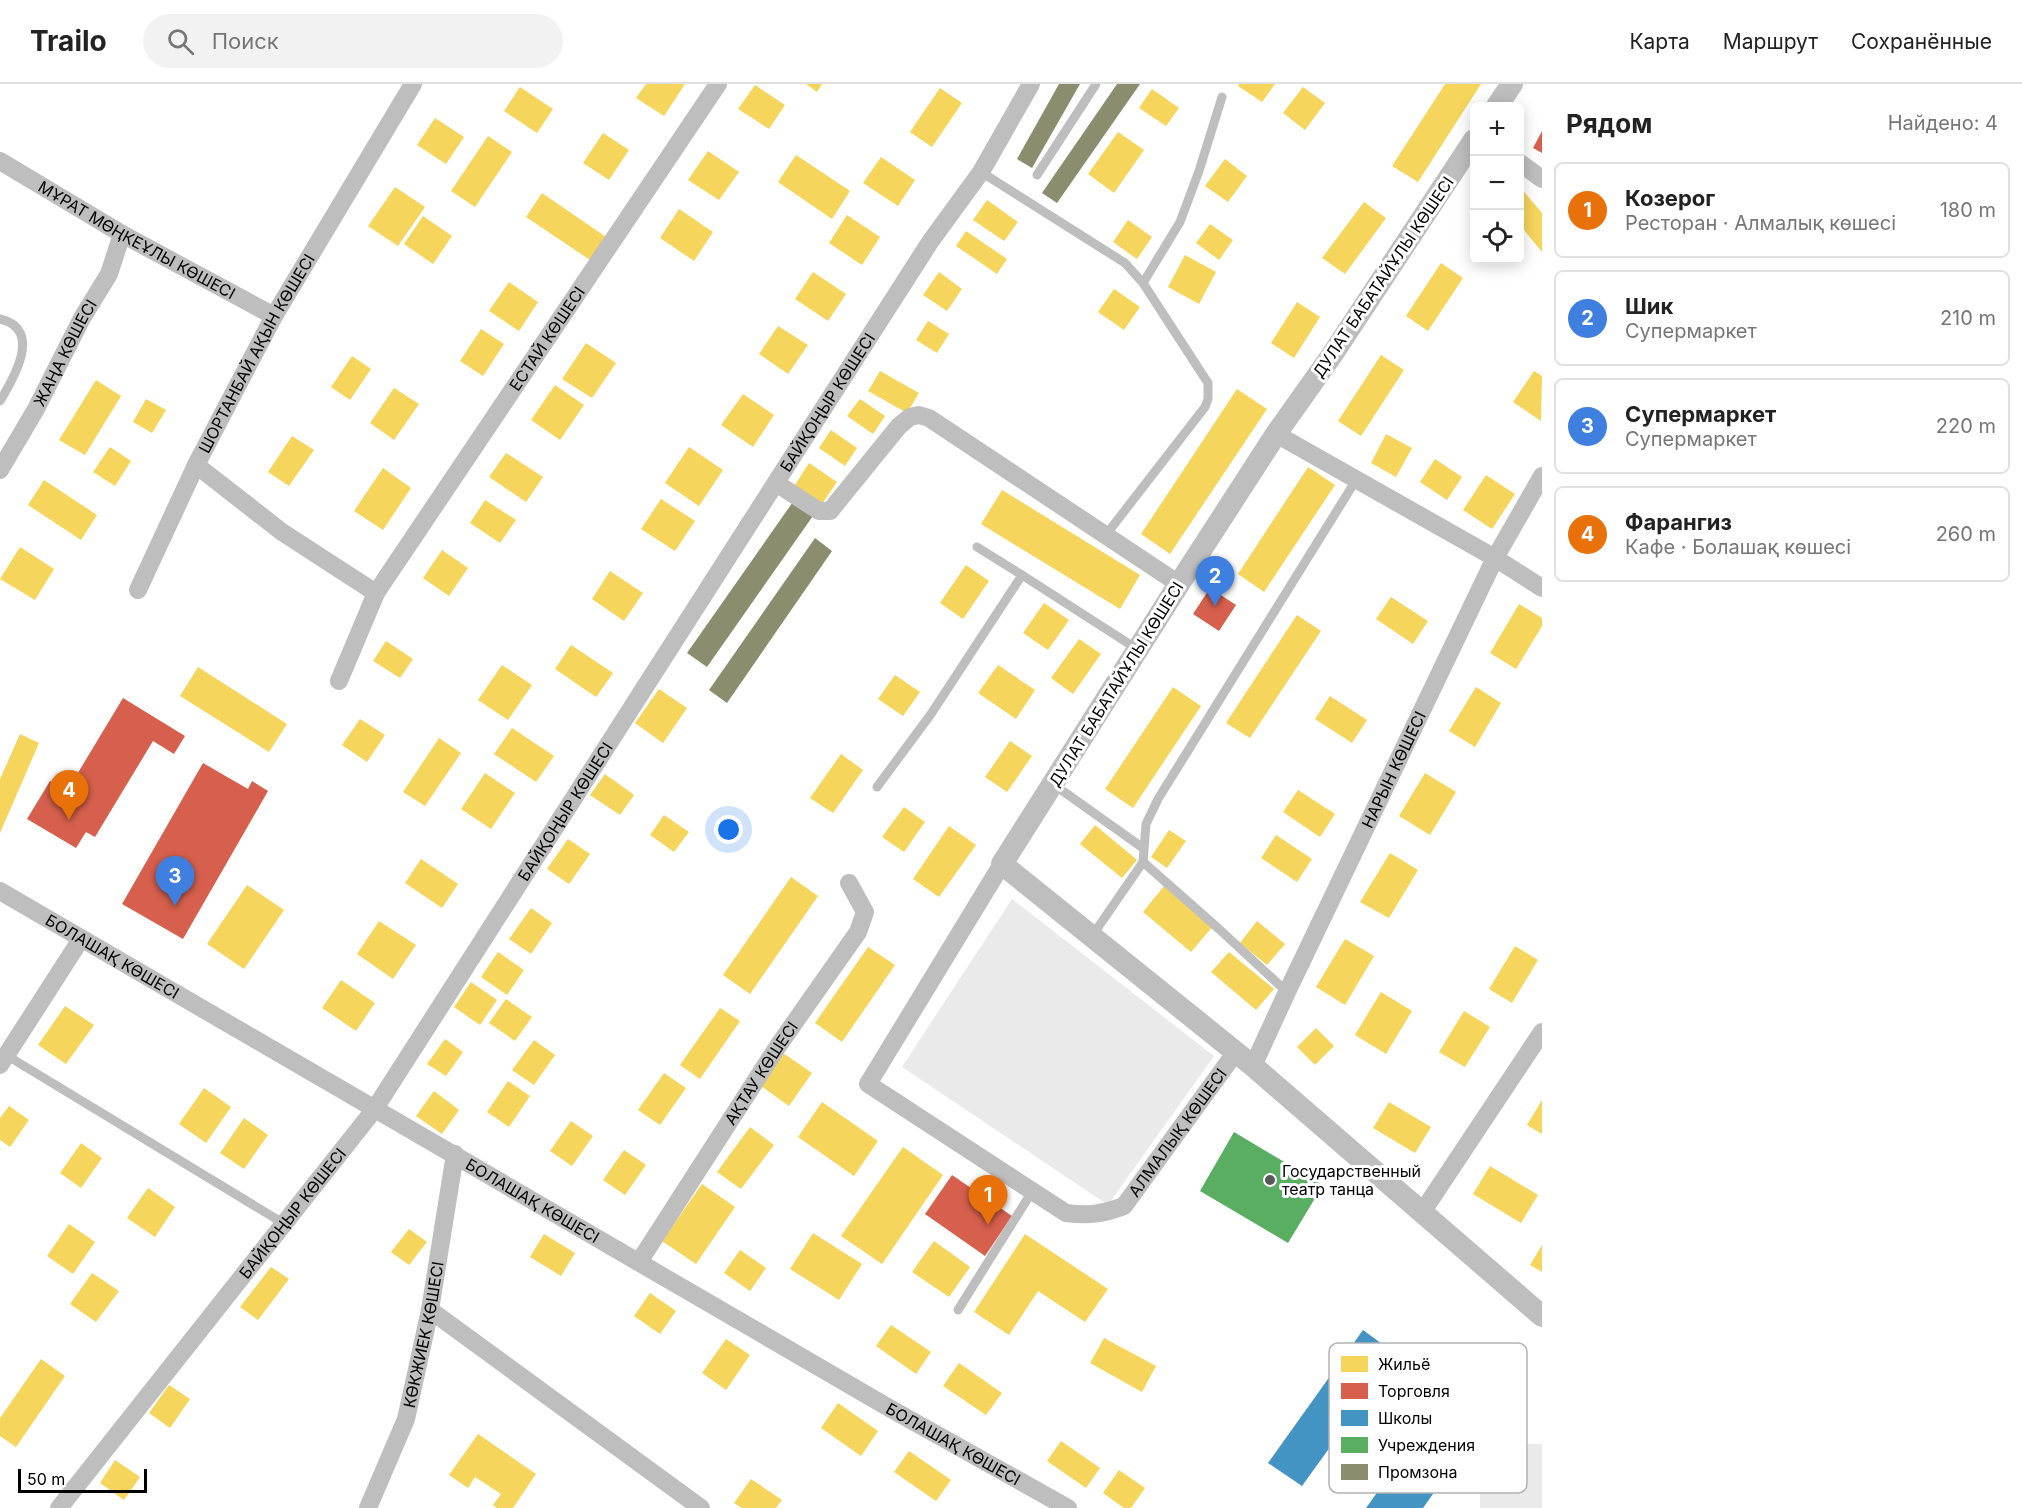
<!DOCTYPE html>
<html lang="ru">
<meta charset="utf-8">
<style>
body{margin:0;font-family:Inter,sans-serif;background:#f2f2f2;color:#222}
.controls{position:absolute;right:18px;top:18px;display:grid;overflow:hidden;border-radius:9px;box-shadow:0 3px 15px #0003}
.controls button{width:54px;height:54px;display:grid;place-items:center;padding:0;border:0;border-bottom:2px solid #e0e0e0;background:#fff;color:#222;font:30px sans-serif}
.scale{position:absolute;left:18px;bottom:15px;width:129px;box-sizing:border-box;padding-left:6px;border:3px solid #000;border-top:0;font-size:16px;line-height:21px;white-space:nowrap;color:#000;-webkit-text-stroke:4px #fff;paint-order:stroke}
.you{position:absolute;left:729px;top:746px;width:21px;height:21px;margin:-15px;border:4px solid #fff;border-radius:50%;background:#1a73e8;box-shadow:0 0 0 9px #1a73e833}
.badge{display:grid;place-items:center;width:39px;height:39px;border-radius:50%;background:#111827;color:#fff;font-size:20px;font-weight:700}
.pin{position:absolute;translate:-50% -50px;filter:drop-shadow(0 2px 3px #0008)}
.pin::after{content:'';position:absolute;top:32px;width:21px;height:18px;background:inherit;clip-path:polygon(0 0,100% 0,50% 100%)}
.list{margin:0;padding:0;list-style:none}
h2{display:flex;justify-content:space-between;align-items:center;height:78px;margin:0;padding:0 24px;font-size:26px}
h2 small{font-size:20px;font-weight:400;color:#767676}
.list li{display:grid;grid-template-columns:39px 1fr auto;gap:18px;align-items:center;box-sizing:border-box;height:96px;margin:0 12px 12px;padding:0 12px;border:2px solid #e0e0e0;border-radius:9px}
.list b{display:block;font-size:22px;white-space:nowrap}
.list p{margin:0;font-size:20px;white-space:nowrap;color:#767676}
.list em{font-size:20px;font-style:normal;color:#767676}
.icon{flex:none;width:33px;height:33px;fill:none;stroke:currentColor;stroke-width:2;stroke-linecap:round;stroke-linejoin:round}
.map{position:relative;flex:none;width:1542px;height:1424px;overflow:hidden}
header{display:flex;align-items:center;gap:36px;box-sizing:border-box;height:84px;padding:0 30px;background:#fff;border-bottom:2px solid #e0e0e0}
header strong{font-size:28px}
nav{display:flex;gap:33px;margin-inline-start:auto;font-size:21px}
.search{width:420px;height:54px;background:#f2f2f2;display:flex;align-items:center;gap:15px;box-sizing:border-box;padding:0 21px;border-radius:33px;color:#767676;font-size:22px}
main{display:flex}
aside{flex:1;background:#fff}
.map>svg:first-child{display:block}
.green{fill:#eaeaea}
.homes{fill:#f6d55c}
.shops{fill:#d6604d}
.schools{fill:#4393c3}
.public{fill:#5aae61}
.industry{fill:#8c8c6e}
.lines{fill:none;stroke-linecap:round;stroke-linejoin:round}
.service{stroke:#bebebe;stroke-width:9}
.minor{stroke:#bebebe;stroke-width:18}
.tertiary{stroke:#bebebe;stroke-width:22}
.poi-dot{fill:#595959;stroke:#fff;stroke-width:2}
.labels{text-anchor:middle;stroke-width:6;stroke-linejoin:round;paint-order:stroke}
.street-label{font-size:16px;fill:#000;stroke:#fff}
.poi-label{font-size:16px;fill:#000;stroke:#fff;text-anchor:start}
.key{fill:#fff;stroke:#b2b2b2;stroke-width:1.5}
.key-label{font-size:16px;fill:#000}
</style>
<header>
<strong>Trailo</strong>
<div class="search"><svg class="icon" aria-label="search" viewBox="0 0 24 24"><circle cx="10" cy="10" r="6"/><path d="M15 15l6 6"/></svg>Поиск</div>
<nav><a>Карта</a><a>Маршрут</a><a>Сохранённые</a></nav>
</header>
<main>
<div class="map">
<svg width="1542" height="1424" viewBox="0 0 1542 1424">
<rect width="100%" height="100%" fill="#fff"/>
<g class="green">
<path d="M1012 815 1214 972 1108 1121 902 983Z"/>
<rect x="1480" y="1360" width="62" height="64"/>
</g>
<g class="homes">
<path d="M646 0H685L664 32 636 14Z"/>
<path d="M806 0H822L817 8Z"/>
<path d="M1239 0H1275L1262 18 1238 2Z"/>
<path d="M1445 0H1481L1418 98 1392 82Z"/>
<path d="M755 1 785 21 769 45 738 25Z"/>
<path d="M520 3 553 25 537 49 504 27Z"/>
<path d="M1303 3 1325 19 1305 46 1283 29Z"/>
<path d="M940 4 962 19 932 63 910 48Z"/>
<path d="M1152 5 1179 24 1166 42 1139 24Z"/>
<path d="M435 34 464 53 446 80 417 61Z"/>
<path d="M1118 48 1144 66 1114 109 1088 90Z"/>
<path d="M603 49 629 66 609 96 583 79Z"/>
<path d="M488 52 512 68 475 123 451 107Z"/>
<path d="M708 67 739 88 719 116 688 96Z"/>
<path d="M796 71 850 107 832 135 778 98Z"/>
<path d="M881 73 915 96 898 122 863 99Z"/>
<path d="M1225 75 1247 92 1228 118 1205 102Z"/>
<path d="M395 103 425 123 398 162 368 142Z"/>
<path d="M1520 103 1542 129V168L1520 141Z"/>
<path d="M542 109 606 153 590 176 526 133Z"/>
<path d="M987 116 1018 138 1004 157 973 136Z"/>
<path d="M1364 118 1386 134 1345 190 1322 174Z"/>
<path d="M679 125 713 148 694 177 660 154Z"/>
<path d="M847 131 880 153 862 181 829 159Z"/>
<path d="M423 132 452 152 433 180 404 160Z"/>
<path d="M1128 136 1152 153 1137 175 1113 158Z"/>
<path d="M1210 140 1233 156 1219 176 1196 159Z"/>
<path d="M966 147 1007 175 997 190 956 162Z"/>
<path d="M1185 171 1216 188 1199 220 1168 203Z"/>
<path d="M1441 179 1463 194 1428 247 1406 232Z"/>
<path d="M813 188 846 210 828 237 795 215Z"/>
<path d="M939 188 962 205 947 227 923 211Z"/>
<path d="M509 198 538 218 519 247 489 227Z"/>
<path d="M1114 205 1140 223 1124 246 1098 228Z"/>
<path d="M1297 218 1320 233 1294 274 1271 259Z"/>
<path d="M928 237 949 250 937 269 916 256Z"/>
<path d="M778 242 808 261 788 290 759 270Z"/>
<path d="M481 245 504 260 483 292 460 277Z"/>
<path d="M586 259 616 279 592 314 562 295Z"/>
<path d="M1381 271 1404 286 1361 352 1338 337Z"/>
<path d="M352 272 371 285 350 316 331 303Z"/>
<path d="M880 287 919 309 907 329 868 307Z"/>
<path d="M1534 287 1542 292 1541 337 1513 318Z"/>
<path d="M96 296 121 312 85 371 59 356Z"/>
<path d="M555 301 584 321 560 356 531 336Z"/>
<path d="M394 304 419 320 394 356 370 339Z"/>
<path d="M1237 305 1267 325 1170 470 1141 450Z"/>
<path d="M743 310 774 331 753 363 721 341Z"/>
<path d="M146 315 166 326 152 349 133 338Z"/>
<path d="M860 315 885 332 873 350 847 332Z"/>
<path d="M831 346 857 364 845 382 819 364Z"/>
<path d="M1386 350 1412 364 1396 393 1371 379Z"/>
<path d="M292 352 314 366 289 402 268 388Z"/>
<path d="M110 363 131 377 115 402 93 388Z"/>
<path d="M689 363 723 386 699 422 665 399Z"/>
<path d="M506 369 543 393 526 418 489 393Z"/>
<path d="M1435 375 1462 393 1447 416 1420 398Z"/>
<path d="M809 379 837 398 820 423 793 404Z"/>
<path d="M1308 383 1335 401 1264 508 1238 490Z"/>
<path d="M383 384 411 404 383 446 354 427Z"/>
<path d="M1486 391 1515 410 1492 445 1463 426Z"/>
<path d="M44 396 97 431 81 456 28 421Z"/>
<path d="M1002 406 1140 491 1120 525 981 440Z"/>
<path d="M661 415 695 437 675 467 641 445Z"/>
<path d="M485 416 516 436 500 459 470 439Z"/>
<path d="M20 463 54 485 35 516 0 495Z"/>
<path d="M442 466 468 484 449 512 423 494Z"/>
<path d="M966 481 989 497 963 535 940 519Z"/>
<path d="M610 487 643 509 624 537 592 515Z"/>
<path d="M1391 513 1428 537 1413 560 1376 535Z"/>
<path d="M1044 519 1069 536 1048 566 1023 549Z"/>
<path d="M1519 520 1542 534V542L1516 585 1490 569Z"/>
<path d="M1297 531 1321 547 1250 654 1226 639Z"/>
<path d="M1079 555 1101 570 1073 610 1051 594Z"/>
<path d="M386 557 413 575 400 594 373 577Z"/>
<path d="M571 561 613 589 596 613 555 585Z"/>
<path d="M502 581 532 601 508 636 478 616Z"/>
<path d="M998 581 1035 606 1016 635 978 609Z"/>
<path d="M198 583 287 640 269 668 180 612Z"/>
<path d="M895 591 920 608 903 632 878 615Z"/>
<path d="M1173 603 1201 622 1133 724 1105 705Z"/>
<path d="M1476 603 1501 619 1475 663 1449 647Z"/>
<path d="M659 605 687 624 663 659 635 639Z"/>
<path d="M1330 612 1367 636 1352 659 1315 635Z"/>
<path d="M360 635 385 651 367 678 342 661Z"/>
<path d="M512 644 554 672 536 698 494 670Z"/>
<path d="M20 650 39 659 0 749V695Z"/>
<path d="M439 654 461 669 425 722 403 708Z"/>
<path d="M1010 657 1032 672 1007 708 985 693Z"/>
<path d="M841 670 863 686 833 729 810 714Z"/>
<path d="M485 689 515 709 491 745 461 725Z"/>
<path d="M1425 689 1456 708 1430 751 1399 732Z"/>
<path d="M605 690 634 711 620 731 590 711Z"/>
<path d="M1298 706 1335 730 1320 753 1283 728Z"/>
<path d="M904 723 925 738 904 768 882 753Z"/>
<path d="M664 731 689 748 674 768 650 751Z"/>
<path d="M1095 741 1137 776 1122 794 1080 760Z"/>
<path d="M949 742 976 761 939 813 913 795Z"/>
<path d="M1169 746 1186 757 1167 784 1151 773Z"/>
<path d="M1276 751 1312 775 1297 798 1261 774Z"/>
<path d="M568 755 590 770 569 800 547 785Z"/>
<path d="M1390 769 1418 786 1389 834 1360 818Z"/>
<path d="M421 775 458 800 442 824 405 799Z"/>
<path d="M791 793 818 812 750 910 723 891Z"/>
<path d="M247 801 284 826 244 885 207 860Z"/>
<path d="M1164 802 1213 842 1191 868 1143 828Z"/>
<path d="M531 824 552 839 531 870 509 855Z"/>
<path d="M379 837 416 861 393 895 357 870Z"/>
<path d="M1257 837 1285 860 1267 881 1240 859Z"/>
<path d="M1345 855 1374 872 1345 921 1316 903Z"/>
<path d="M1515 862 1538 876 1512 919 1489 905Z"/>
<path d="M868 863 895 881 842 958 815 939Z"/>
<path d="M498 868 524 886 507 911 481 893Z"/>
<path d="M1229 868 1274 905 1256 926 1211 888Z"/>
<path d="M341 896 375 919 356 947 322 924Z"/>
<path d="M471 898 497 916 480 941 454 923Z"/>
<path d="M1381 908 1412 927 1386 970 1355 951Z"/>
<path d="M506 915 532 933 515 957 489 939Z"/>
<path d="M65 922 94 941 66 980 38 961Z"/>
<path d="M720 924 740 937 700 995 680 981Z"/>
<path d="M1464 927 1490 943 1465 983 1439 968Z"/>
<path d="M1316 944 1334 962 1315 981 1297 963Z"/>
<path d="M445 955 463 968 446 992 427 980Z"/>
<path d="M534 956 555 971 534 1001 512 986Z"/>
<path d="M783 969 812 989 789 1022 761 1002Z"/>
<path d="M664 989 686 1004 660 1041 638 1026Z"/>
<path d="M508 997 530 1012 509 1043 487 1028Z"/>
<path d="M204 1004 231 1023 206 1059 179 1040Z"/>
<path d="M434 1007 459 1026 442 1050 416 1032Z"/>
<path d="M1542 1016V1050L1527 1041Z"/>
<path d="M822 1018 878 1057 854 1092 798 1053Z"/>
<path d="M1389 1018 1431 1043 1415 1069 1373 1044Z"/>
<path d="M9 1022 29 1036 10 1063 0 1056V1034Z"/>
<path d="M244 1034 268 1051 244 1085 220 1069Z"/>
<path d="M571 1037 593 1052 572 1082 550 1067Z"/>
<path d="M750 1043 774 1061 741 1105 717 1088Z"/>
<path d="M81 1059 102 1074 81 1104 60 1089Z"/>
<path d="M903 1063 943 1091 882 1180 841 1152Z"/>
<path d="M624 1066 646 1081 625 1111 603 1096Z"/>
<path d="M1490 1082 1538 1111 1521 1139 1473 1110Z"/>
<path d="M702 1100 735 1123 696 1180 662 1157Z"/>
<path d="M148 1104 175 1123 155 1153 127 1134Z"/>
<path d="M69 1140 95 1158 73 1190 47 1172Z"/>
<path d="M409 1145 427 1158 409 1181 391 1168Z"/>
<path d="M813 1149 862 1180 839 1216 790 1185Z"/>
<path d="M544 1150 575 1169 561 1192 530 1173Z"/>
<path d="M1025 1150 1108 1205 1085 1238 1038 1207 1009 1251 974 1228Z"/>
<path d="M934 1157 970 1183 949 1213 912 1188Z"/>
<path d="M1542 1161V1188L1530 1181Z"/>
<path d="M740 1166 766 1184 750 1207 724 1189Z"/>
<path d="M271 1183 289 1195 258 1236 240 1223Z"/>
<path d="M92 1189 119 1207 96 1238 70 1220Z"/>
<path d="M650 1209 676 1227 660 1250 634 1232Z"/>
<path d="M891 1241 931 1268 916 1290 876 1262Z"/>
<path d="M1104 1254 1156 1282 1142 1308 1090 1279Z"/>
<path d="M726 1255 750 1271 726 1306 702 1289Z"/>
<path d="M41 1275 65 1292 16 1363 0 1352V1334Z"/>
<path d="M959 1279 1002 1309 986 1331 943 1302Z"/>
<path d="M169 1301 190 1315 170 1344 149 1329Z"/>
<path d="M838 1319 878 1347 861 1372 821 1344Z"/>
<path d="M478 1350 536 1390 513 1424H497L493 1421 501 1410 475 1393 468 1404 449 1391Z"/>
<path d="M1061 1357 1100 1384 1086 1404 1047 1377Z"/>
<path d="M909 1367 951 1396 936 1417 894 1388Z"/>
<path d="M115 1376 140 1393 124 1416 100 1399Z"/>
<path d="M1119 1386 1145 1404 1131 1424H1124L1103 1409Z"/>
<path d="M751 1395 782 1416 776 1424H742L734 1419Z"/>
</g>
<g class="shops">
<path d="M1542 47V69L1533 64Z"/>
<path d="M1210 504 1236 521 1219 547 1193 530Z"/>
<path d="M123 614 185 652 174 670 153 657 95 753 86 748 76 764 27 735 50 697 67 707Z"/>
<path d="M203 679 248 705 252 697 268 707 183 855 122 820Z"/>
<path d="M952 1091 1012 1132 985 1172 925 1130Z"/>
</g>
<path class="schools" d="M1363 1246 1393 1268 1361 1313 1418 1353 1455 1301 1492 1327 1423 1424H1366L1391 1389 1338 1352 1302 1402 1268 1379Z"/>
<path class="public" d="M1234 1048 1323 1101 1288 1159 1200 1107Z"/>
<g class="industry">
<path d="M1059 0H1080L1032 84 1017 75Z"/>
<path d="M1117 0H1140L1057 119 1042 109Z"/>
<path d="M795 415 815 429 707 583 687 569Z"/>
<path d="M815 454 832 467 727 619 709 606Z"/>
</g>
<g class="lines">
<g class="service">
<path d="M981 88 1125 179 1143 199 1208 299V315L1205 323 1105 452"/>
<path d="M1037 91 1096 0"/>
<path d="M1143 199 1180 138 1199 87 1222 13"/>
<path d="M0 235C43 245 14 294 0 317"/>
<path d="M977 463 1022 491"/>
<path d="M1053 700 1143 764"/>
<path d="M877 703 931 630 1022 491 1137 565"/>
<path d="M1143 778 1219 845 1287 908"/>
<path d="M1092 852 1143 778 1146 740 1158 715 1356 396"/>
<path d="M6 971 283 1139"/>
<path d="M958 1226 1033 1106"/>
</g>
<g class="minor">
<path id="s1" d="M0 77 122 150 274 232"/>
<path d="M1520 79 1542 95"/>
<path d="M1276 350 1495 474 1542 504"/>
<path id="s2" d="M0 386 36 325 82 234 109 190 122 150"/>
<path d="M776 399 819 427H830L899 342 910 333 919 331 929 334 1179 500"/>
<path d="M138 506 196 381"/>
<path id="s3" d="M376 509 282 448 196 381 274 232 413 0"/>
<path id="s4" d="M339 597 376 509 718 0"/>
<path id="s5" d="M1002 780 868 1000 1066 1129C1088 1132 1103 1130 1124 1122L1235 969"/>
<path id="s6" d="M0 807 891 1325 1068 1424"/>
<path d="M0 981 81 855"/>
<path id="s7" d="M1253 982 1287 908 1495 474 1542 392"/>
<path d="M1423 1127 1542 948"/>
<path id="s8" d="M639 1178 778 962 858 848 865 828 849 799"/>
<path d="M430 1226 701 1424"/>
<path id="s9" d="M59 1424 374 1026 930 158 981 88 1031 0"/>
<path id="s10" d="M368 1424 406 1335 430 1226 455 1070"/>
</g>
<g class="tertiary">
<path d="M1497 22 1512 0"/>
<path d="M1474 56 1332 271 1276 350 1179 500 1002 780 1253 982 1542 1232"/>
</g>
</g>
<circle class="poi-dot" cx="1270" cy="1096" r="6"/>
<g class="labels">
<g class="street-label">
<text dy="6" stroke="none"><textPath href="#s1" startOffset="158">МҰРАТ МӨҢКЕҰЛЫ КӨШЕСІ</textPath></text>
<text transform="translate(1383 193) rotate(-56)" y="6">ДУЛАТ БАБАТАЙҰЛЫ КӨШЕСІ</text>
<text dy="6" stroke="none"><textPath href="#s4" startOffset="402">ЕСТАЙ КӨШЕСІ</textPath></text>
<text dy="6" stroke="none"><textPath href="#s2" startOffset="134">ЖАҢА КӨШЕСІ</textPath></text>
<text dy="6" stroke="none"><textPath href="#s3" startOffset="348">ШОРТАНБАЙ АҚЫН КӨШЕСІ</textPath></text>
<text dy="6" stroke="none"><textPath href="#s9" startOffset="1348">БАЙҚОҢЫР КӨШЕСІ</textPath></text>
<text transform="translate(1116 600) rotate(-58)" y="6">ДУЛАТ БАБАТАЙҰЛЫ КӨШЕСІ</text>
<text dy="6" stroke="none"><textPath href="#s7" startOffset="328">НАРЫН КӨШЕСІ</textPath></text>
<text dy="6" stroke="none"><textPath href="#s9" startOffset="862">БАЙҚОҢЫР КӨШЕСІ</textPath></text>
<text dy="6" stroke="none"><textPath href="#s6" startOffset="130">БОЛАШАҚ КӨШЕСІ</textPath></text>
<text dy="6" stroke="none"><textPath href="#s8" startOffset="225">АҚТАУ КӨШЕСІ</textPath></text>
<text dy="6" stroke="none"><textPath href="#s5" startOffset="644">АЛМАЛЫҚ КӨШЕСІ</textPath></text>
<text dy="6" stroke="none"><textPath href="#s6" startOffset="616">БОЛАШАҚ КӨШЕСІ</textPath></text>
<text dy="6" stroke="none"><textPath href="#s9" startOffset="376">БАЙҚОҢЫР КӨШЕСІ</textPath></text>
<text dy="6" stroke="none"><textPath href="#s10" startOffset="183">КӨКЖИЕК КӨШЕСІ</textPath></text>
<text dy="6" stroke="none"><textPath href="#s6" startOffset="1102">БОЛАШАҚ КӨШЕСІ</textPath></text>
</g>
<g class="poi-label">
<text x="1282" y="1093">Государственный<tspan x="1282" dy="18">театр танца</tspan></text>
</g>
</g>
<rect x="1329" y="1259" width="198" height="150" rx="9" class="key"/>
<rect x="1341" y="1272" width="27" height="16" fill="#f6d55c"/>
<rect x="1341" y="1299" width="27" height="16" fill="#d6604d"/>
<rect x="1341" y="1326" width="27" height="16" fill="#4393c3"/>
<rect x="1341" y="1353" width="27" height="16" fill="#5aae61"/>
<rect x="1341" y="1380" width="27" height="16" fill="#8c8c6e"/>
<g class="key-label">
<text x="1378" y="1286">Жильё</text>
<text x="1378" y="1313">Торговля</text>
<text x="1378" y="1340">Школы</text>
<text x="1378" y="1367">Учреждения</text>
<text x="1378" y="1394">Промзона</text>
</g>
</svg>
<div class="controls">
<button>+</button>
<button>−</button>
<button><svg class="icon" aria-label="locate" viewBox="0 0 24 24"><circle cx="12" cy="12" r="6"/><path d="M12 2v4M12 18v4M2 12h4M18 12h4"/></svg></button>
</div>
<div class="scale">50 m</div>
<div class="you"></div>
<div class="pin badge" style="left:988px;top:1141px;background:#e8710a">1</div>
<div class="pin badge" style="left:1215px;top:522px;background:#3f7fe0">2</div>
<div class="pin badge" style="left:175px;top:822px;background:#3f7fe0">3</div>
<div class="pin badge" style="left:69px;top:736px;background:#e8710a">4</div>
</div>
<aside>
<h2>Рядом<small>Найдено: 4</small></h2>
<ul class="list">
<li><span class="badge" style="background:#e8710a">1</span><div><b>Козерог</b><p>Ресторан · Алмалық көшесі</p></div><em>180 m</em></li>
<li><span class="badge" style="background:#3f7fe0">2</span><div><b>Шик</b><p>Супермаркет</p></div><em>210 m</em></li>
<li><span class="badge" style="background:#3f7fe0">3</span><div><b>Супермаркет</b><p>Супермаркет</p></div><em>220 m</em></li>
<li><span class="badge" style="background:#e8710a">4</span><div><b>Фарангиз</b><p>Кафе · Болашақ көшесі</p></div><em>260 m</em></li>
</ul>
</aside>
</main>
